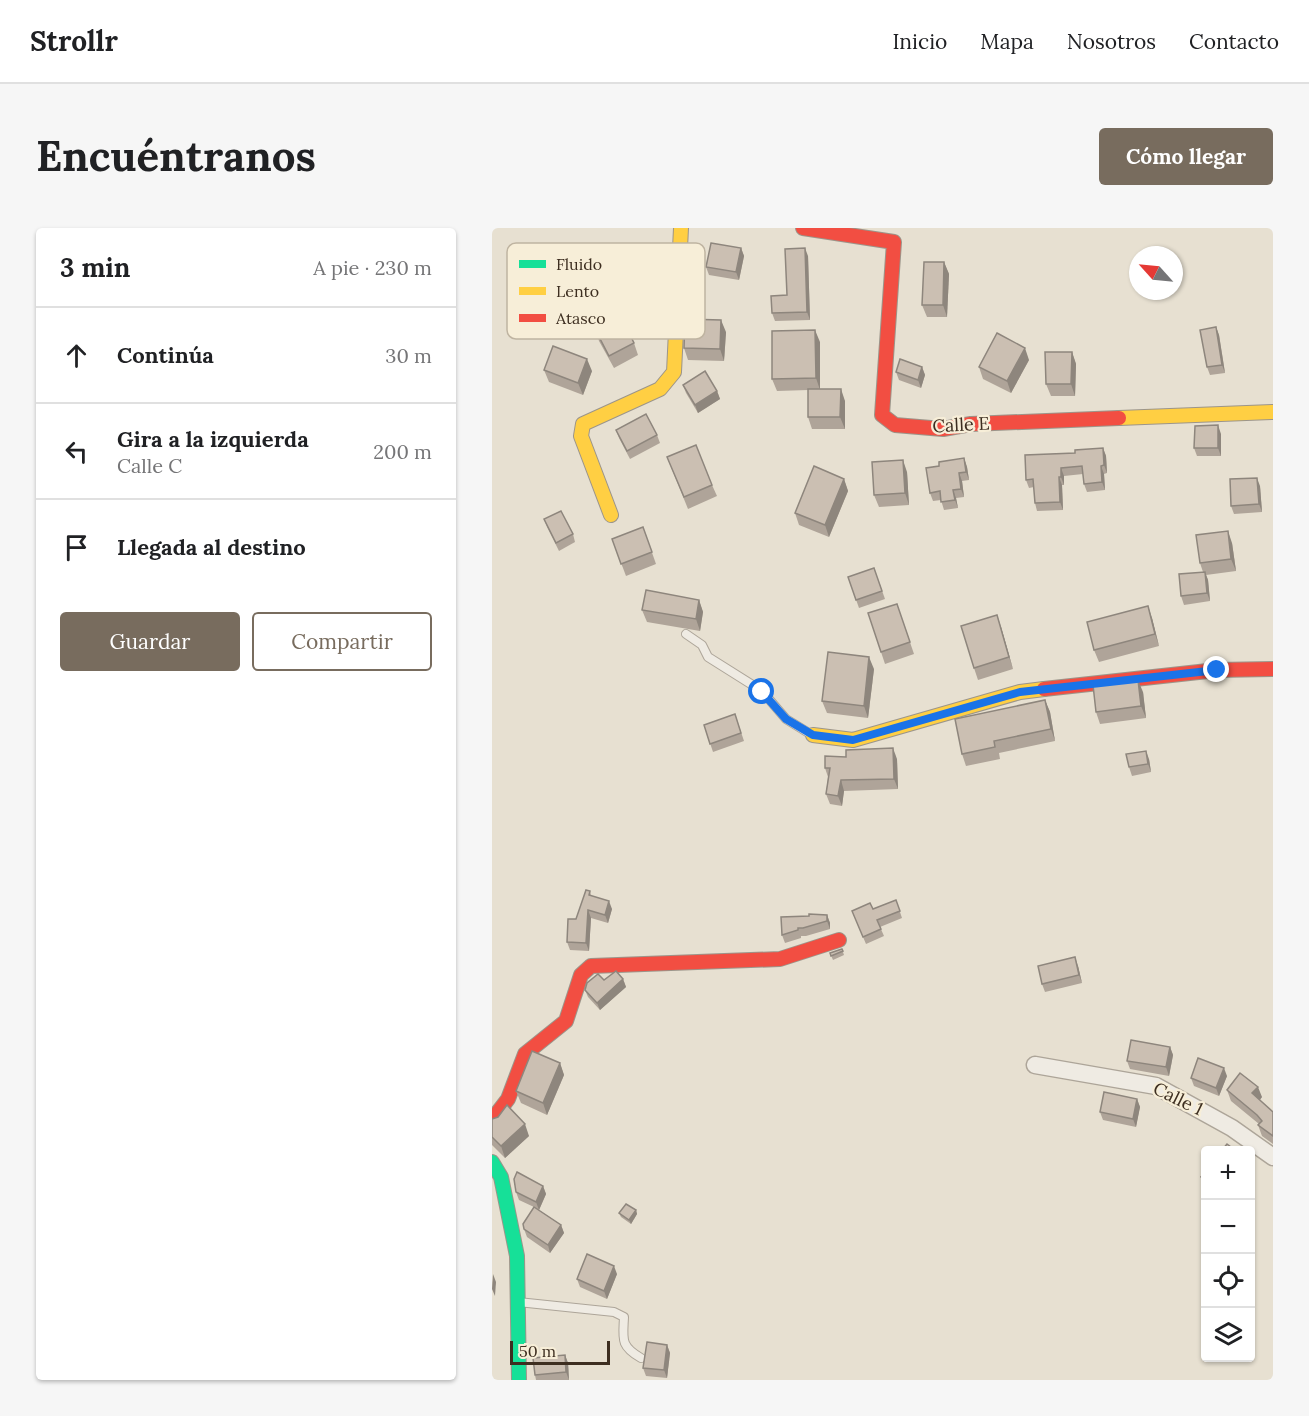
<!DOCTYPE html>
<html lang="es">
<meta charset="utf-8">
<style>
body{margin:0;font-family:Lora,serif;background:#f6f6f6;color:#202124}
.controls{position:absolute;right:18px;bottom:18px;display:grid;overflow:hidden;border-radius:6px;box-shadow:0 2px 4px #0004}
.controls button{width:54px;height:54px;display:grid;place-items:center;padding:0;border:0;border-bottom:2px solid #e0e0e0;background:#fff;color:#202124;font:30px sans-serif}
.compass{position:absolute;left:637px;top:18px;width:54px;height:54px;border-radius:50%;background:#fff;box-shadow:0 2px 4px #0004;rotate:297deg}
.scale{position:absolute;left:18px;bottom:15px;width:100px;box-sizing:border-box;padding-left:6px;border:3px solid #3d2e20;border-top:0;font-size:16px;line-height:21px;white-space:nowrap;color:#3d2e20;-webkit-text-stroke:4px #f7eed8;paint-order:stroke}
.stop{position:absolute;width:18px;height:18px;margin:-14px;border:4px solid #1a73e8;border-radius:50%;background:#fff}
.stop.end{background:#1a73e8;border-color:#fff;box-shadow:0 2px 6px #0008}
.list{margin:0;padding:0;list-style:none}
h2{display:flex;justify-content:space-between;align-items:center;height:78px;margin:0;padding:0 24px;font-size:26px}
h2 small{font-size:20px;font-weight:400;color:#757577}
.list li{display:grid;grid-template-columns:39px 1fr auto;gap:18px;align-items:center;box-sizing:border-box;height:96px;padding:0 24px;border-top:2px solid #e0e0e0}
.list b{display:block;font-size:22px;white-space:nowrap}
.list p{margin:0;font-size:20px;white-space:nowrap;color:#757577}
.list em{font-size:20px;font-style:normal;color:#757577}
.actions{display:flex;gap:12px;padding:18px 24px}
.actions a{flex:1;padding:14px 0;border:2px solid #786c5e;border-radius:6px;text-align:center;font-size:21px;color:#786c5e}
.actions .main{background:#786c5e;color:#fff}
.icon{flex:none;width:33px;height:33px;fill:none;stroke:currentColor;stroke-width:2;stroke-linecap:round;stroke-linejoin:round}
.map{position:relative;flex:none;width:781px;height:1152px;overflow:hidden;border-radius:6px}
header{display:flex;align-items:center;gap:36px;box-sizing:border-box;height:84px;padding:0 30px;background:#fff;border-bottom:2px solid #e0e0e0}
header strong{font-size:28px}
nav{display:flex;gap:33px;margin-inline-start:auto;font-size:21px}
.intro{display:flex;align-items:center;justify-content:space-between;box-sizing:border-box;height:144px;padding:0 36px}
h1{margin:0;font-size:42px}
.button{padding:15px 27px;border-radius:6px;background:#786c5e;color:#fff;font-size:21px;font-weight:700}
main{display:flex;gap:36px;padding:0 36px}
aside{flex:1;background:#fff;border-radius:6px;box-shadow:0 2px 4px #0004}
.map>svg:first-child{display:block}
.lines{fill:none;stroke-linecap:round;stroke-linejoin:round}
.lane-casing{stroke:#ada599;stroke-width:10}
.street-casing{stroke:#ada599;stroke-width:19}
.fast-casing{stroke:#9c958a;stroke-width:16}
.slow-casing{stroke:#9c958a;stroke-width:16}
.jam-casing{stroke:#9c958a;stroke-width:16}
.lane{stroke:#efebe3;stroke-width:8}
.street{stroke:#efebe3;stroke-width:16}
.fast{stroke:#16e098;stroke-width:14}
.slow{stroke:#ffcf43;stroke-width:14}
.jam{stroke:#f24e42;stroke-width:14}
.wall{fill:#afa499}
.shaded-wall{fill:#8e867d}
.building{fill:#cbbfb2;stroke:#8e867d;stroke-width:1.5}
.route{stroke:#1a73e8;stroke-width:8}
.labels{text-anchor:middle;stroke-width:4.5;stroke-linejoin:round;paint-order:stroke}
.street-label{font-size:18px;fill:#3d2e20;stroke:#f7eed8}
.key{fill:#f7eed8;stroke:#bfb4a1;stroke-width:1.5}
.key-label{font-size:16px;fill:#3d2e20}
</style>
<header>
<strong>Strollr</strong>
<nav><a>Inicio</a><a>Mapa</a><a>Nosotros</a><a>Contacto</a></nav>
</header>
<div class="intro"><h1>Encuéntranos</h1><a class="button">Cómo llegar</a></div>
<main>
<aside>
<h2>3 min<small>A pie · 230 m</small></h2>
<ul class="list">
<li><svg class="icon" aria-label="ahead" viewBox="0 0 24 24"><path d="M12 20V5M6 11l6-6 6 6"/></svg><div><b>Continúa</b></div><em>30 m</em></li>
<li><svg class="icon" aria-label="left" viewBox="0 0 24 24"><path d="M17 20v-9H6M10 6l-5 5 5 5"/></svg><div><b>Gira a la izquierda</b><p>Calle C</p></div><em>200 m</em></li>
<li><svg class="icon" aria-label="arrive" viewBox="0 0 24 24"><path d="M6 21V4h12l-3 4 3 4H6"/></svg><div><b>Llegada al destino</b></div></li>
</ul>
<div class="actions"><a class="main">Guardar</a><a>Compartir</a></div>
</aside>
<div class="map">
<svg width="781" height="1152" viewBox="0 0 781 1152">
<rect width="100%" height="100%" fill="#e7e0d1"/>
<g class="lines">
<g class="lane-casing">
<g id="lane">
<path d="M194 406 210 417 216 429 270 463 294 491 320 507"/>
<path d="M26 1074 122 1084 132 1089C131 1111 128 1118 149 1130"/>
</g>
</g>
<g class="street-casing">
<path id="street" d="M543 837 664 858 740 900 781 929"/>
</g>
<g class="fast-casing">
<path id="fast" d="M0 934 9 949 25 1028 27 1152"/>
</g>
<g class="slow-casing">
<g id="slow">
<path d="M627 190 781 184"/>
<path d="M119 287 89 208 91 196 168 161 182 144 189 0"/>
<path d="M321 507 361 512 528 464 552 461"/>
</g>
</g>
<g class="jam-casing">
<g id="jam">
<path d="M311 0 402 14 390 187 403 197 451 201 479 196 627 190"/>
<path d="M552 461 725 442 781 441"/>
<path d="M0 892 16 871 33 826 74 793 89 747 99 738 288 731 347 712"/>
</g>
</g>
<use href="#lane" class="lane"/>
<use href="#street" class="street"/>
<use href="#fast" class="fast"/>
<use href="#slow" class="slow"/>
<use href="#jam" class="jam"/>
</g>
<g class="wall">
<path d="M164 20 168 32 170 61 138 64 133 52Z"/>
<path d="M249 20 252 28 247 52 217 47 214 39Z"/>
<path d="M316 28 318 92 283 93 280 85 295 67Z"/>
<path d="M452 34 457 46 455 89H435L430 77Z"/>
<path d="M125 67 122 90 142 115 146 127 122 140 107 113 103 101 122 90 110 89 107 81Z"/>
<path d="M724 99 727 107 733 145 718 147 715 139Z"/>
<path d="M234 104 232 133 196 132 192 120Z"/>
<path d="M328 114V161L353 173V201H320L316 189V162L285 163 280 151Z"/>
<path d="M580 124 584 136 583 168H559L554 156Z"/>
<path d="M537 132 519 165 491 151 487 139Z"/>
<path d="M430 139 433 147 429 160 407 152 404 144Z"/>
<path d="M52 142 100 143 91 167 57 154Z"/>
<path d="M191 157 225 163 228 171 206 185 194 165Z"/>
<path d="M124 202 165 207 168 215 138 231 127 210Z"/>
<path d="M729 206V228H705L702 220Z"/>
<path d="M611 220 614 228 615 245 612 246 613 262 595 264 592 256 591 246 572 248V257H570L571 282 545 283 543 275 542 259 537 260 534 252 583 225Z"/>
<path d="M175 229 220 257 225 268 196 281Z"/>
<path d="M472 230 475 239 477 252 470 253 472 269 464 270 466 280 452 282 449 272 441 273 438 265 447 238Z"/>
<path d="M415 244 417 277 387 279 382 267Z"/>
<path d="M352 251 356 263 337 309 307 297 303 285Z"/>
<path d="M768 258 770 284 742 286 739 278Z"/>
<path d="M52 291 81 306 83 314 67 323 55 299Z"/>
<path d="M151 299 164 336 134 348 120 311Z"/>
<path d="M740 315 744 343 714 347 716 352 718 373 692 377 689 368 711 344 708 335Z"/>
<path d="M382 340 393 371 367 380 356 349Z"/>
<path d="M207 372 211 384 208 403 155 394 150 382Z"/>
<path d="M405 376 422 426 393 436 389 424Z"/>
<path d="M660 390 667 418 607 434 602 422Z"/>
<path d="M509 399 521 441 486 452 482 440Z"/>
<path d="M382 441 376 490 335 485 330 473Z"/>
<path d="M651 464 654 490 608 496 604 484Z"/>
<path d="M553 472 558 484 563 513 507 525 508 531 474 538 470 526Z"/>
<path d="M243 486 252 513 221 524 212 497Z"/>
<path d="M405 531 406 561 352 563 350 578 338 576 334 566 336 549 333 540Z"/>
<path d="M657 531 659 544 640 548 637 539Z"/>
<path d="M98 663 99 668 120 681 116 695 99 690 97 723 78 722 75 714Z"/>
<path d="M404 672 410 690 388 699 392 708 374 716 360 683 381 681Z"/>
<path d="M335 687 338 695V701L314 708H309V710L293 715 290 707Z"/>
<path d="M350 721 352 727 341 732 338 725Z"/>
<path d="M586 738 590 755 553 764 550 756Z"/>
<path d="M131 751 134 759 108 782 96 769 93 762 112 752Z"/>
<path d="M678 819 681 827 677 848 638 841 635 833Z"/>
<path d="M68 835 72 847 55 887 29 875 24 863Z"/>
<path d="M735 848 727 868 702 858 699 850Z"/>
<path d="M735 862 770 869 768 872 781 884V916L770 908 766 897 767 896 739 873Z"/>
<path d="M645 871 648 879 644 899 611 892 608 884Z"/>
<path d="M0 891 37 908 13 930 0 917Z"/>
<path d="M714 943V962L709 949Z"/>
<path d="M51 958 54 966 47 982 69 997 72 1005 58 1025 35 1009 32 1001 42 979 27 972 24 964Z"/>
<path d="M144 982 145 986 139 996 129 989 127 985Z"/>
<path d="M125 1046 115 1071 88 1059 85 1051Z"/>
<path d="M175 1117 178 1125 175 1150 154 1148 151 1140Z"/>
<path d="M73 1127 76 1135 77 1152H44L43 1147Z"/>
</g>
<g class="shaded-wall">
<path d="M164 20 168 32 170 61 166 49Z"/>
<path d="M249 20 252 28 247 52 244 44Z"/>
<path d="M313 20 316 28 318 92 315 84Z"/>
<path d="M452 34 457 46 455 89 451 77Z"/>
<path d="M122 59 125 67 122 90 119 82Z"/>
<path d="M229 92 234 104 232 133 228 121Z"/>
<path d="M724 99 727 107 733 145 730 137Z"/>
<path d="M323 102 328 114V162L324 150Z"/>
<path d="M533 120 537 132 519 165 515 153Z"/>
<path d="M580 124 584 136 583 168 579 156Z"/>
<path d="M95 131 100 143 91 167 86 155Z"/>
<path d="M430 139 433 147 429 160 426 152Z"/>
<path d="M349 161 353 173V201L348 189Z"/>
<path d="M225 163 228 171 206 185 203 177Z"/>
<path d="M726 197 729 206V228L726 220Z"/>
<path d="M611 220 614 228 615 245 612 237Z"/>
<path d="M472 230 475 239 477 252 474 244Z"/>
<path d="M411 232 415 244 417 277 413 265Z"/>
<path d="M609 238 612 246 613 262 610 254Z"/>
<path d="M569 240 572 248V257L569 249Z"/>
<path d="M467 245 470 253 472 269 469 261Z"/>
<path d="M567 249 570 257 571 282 568 274Z"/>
<path d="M765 250 768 258 770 284 767 276Z"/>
<path d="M352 251 356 263 337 309 333 297Z"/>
<path d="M461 262 464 270 466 280 463 272Z"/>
<path d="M736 303 740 315 744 343 739 331Z"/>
<path d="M713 344 716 352 718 373 715 365Z"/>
<path d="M207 372 211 384 208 403 204 391Z"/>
<path d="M656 378 660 390 667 418 663 406Z"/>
<path d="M505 387 509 399 521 441 517 429Z"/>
<path d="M377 429 382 441 376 490 372 478Z"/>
<path d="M646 452 651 464 654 490 649 478Z"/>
<path d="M553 472 558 484 563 513 559 501Z"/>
<path d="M401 520 405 531 406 561 402 551Z"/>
<path d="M654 523 657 531 659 544 656 536Z"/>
<path d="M349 552 352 563 350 578 346 568Z"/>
<path d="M117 673 120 681 116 695 113 687Z"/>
<path d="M96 682 99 690 97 723 94 715Z"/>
<path d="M335 687 338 695V701L335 693Z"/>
<path d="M583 729 586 738 590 755 587 747Z"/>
<path d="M131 751 134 759 108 782 105 775Z"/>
<path d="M678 819 681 827 677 848 674 839Z"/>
<path d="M68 835 72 847 55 887 51 875Z"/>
<path d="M732 840 735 848 727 868 724 860Z"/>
<path d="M766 859 770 869 764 876 760 865Z"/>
<path d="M645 871 648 879 644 899 641 891Z"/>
<path d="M33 896 37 908 13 930 9 918Z"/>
<path d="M51 958 54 966 47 982 44 974Z"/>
<path d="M144 982 145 986 139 996 137 992Z"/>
<path d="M69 997 72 1005 58 1025 56 1017Z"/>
<path d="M122 1038 125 1046 115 1071 112 1063Z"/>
<path d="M1 1046 4 1054 3 1068 0 1061Z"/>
<path d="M175 1117 178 1125 175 1150 172 1142Z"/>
<path d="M73 1127 76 1135 77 1152 74 1144Z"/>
</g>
<g class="building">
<path d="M219 15 249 20 244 44 214 39Z"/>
<path d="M313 20 315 84 280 85 279 68 295 67 293 21Z"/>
<path d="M432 34H452L451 77H430Z"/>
<path d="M128 87 142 115 117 128 103 101Z"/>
<path d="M193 91 229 92 228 121 192 120Z"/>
<path d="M724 99 730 137 715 139 708 102Z"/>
<path d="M323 102 324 150 280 151V103Z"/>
<path d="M505 105 533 120 515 153 487 139Z"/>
<path d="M61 118 95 131 86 155 52 142Z"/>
<path d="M553 124H580L579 156H554Z"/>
<path d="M408 131 430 139 426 152 404 144Z"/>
<path d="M213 143 225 163 203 177 191 157Z"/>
<path d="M316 161H349L348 189H316Z"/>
<path d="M154 186 165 207 135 223 124 202Z"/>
<path d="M726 197V220H702L703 198Z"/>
<path d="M204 217 220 257 192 269 175 229Z"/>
<path d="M611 220 612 237 609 238 610 254 592 256 590 238 569 240V249H567L568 274 543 275 541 251 534 252 533 227 583 225V222Z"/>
<path d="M472 230 474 244 467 245 469 261 461 262 463 272 449 274 448 263 438 265 434 240 447 238V234Z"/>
<path d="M411 232 413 265 382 267 380 234Z"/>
<path d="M322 238 352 251 333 297 303 285Z"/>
<path d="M765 250 767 276 739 278 738 251Z"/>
<path d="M69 283 81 306 64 315 52 291Z"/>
<path d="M151 299 160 324 129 336 120 311Z"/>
<path d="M736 303 739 331 708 335 704 307Z"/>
<path d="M382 340 390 363 364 372 356 349Z"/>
<path d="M713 344 715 365 689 368 687 346Z"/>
<path d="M154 362 207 372 204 391 150 382Z"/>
<path d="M405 376 418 414 389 424 376 385Z"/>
<path d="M656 378 663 406 602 422 595 394Z"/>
<path d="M505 387 517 429 482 440 469 398Z"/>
<path d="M336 424 377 429 372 478 330 473Z"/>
<path d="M646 452 649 478 604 484 601 457Z"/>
<path d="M553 472 559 501 502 513 503 519 470 526 463 491Z"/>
<path d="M243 486 249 505 218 516 212 497Z"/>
<path d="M401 520 402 551 349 552 346 568 334 566 338 540H333V528L354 529V522Z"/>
<path d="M654 523 656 536 637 539 634 526Z"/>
<path d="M94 662 98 663 97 667 117 673 113 687 96 682 94 715 75 714 76 691H84Z"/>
<path d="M404 672 408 683 385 692 389 701 371 709 360 683 378 675 381 681Z"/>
<path d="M317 686 335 687V693L311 700H306V702L290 707 289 689 317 688Z"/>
<path d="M350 721 351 723 339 728 338 725Z"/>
<path d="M583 729 587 747 550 756 546 738Z"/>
<path d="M124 743 131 751 105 775 93 762 95 755 106 746 112 752Z"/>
<path d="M639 812 678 819 674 839 635 833Z"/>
<path d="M40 823 68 835 51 875 24 863Z"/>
<path d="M706 830 732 840 724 860 699 850Z"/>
<path d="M748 845 766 859 760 865 781 884V908L766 897 770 893 765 887 735 862Z"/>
<path d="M612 864 645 871 641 891 608 884Z"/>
<path d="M15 877 33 896 9 918 0 909V891L6 889Z"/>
<path d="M735 916 743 922H730Z"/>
<path d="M714 943V953L709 949Z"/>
<path d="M25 944 51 958 44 974 24 964 22 951Z"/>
<path d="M134 976 144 982 137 992 127 985Z"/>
<path d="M42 979 69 997 56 1017 32 1001 31 996Z"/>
<path d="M95 1026 122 1038 112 1063 85 1051Z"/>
<path d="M155 1114 175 1117 172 1142 151 1140Z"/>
<path d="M73 1127 74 1144 43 1147 41 1130Z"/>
</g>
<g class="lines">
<path class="route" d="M270 464 294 491 321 507 361 512 528 464 725 442"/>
</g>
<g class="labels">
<g class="street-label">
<text transform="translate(469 197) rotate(-3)" y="6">Calle E</text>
<text transform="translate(686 871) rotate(26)" y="6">Calle 1</text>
</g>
</g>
<rect x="15" y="15" width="198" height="96" rx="9" class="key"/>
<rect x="27" y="32" width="27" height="8" fill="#16e098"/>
<rect x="27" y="59" width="27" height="8" fill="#ffcf43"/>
<rect x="27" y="86" width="27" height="8" fill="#f24e42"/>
<g class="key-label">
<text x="64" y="42">Fluido</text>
<text x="64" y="69">Lento</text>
<text x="64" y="96">Atasco</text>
</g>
</svg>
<div class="controls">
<button>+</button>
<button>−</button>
<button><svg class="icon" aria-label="locate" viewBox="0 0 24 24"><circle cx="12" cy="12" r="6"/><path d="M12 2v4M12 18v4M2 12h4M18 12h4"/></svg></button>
<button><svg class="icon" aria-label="layers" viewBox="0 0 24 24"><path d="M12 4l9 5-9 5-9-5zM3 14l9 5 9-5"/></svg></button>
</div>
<svg class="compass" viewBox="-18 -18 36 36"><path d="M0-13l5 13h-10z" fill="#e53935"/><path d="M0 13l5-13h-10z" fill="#757577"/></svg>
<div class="scale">50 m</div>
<div class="stop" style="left:270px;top:464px"></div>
<div class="stop end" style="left:725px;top:442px"></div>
</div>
</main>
